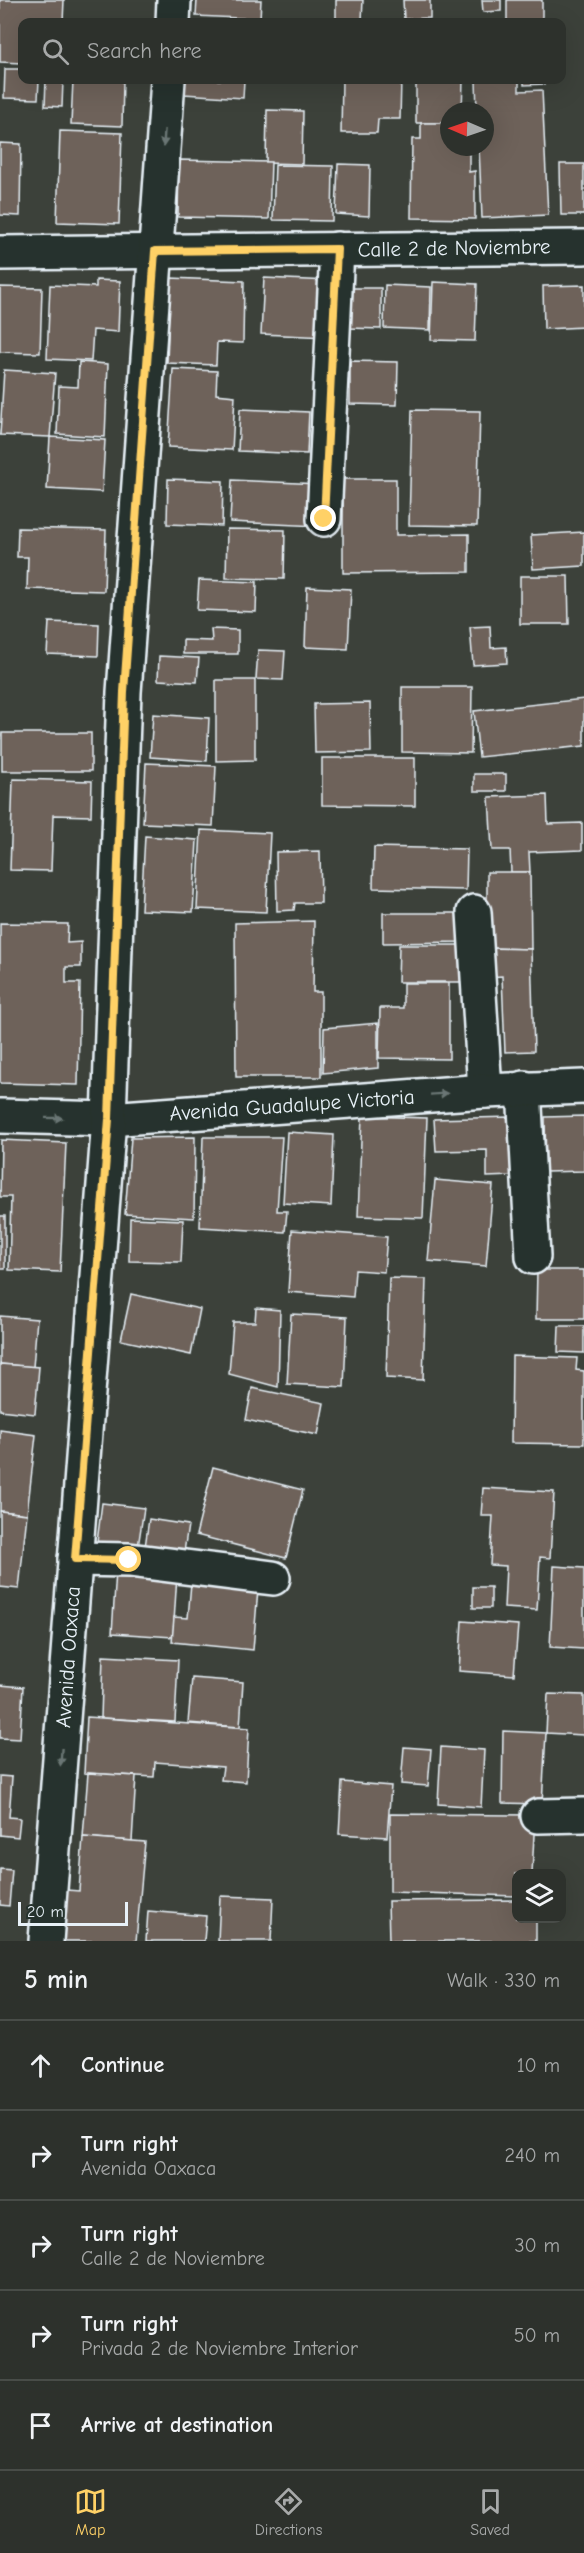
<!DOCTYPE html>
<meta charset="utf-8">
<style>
body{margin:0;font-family:"Comic Neue",sans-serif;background:#393d38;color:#f1f3f6}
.controls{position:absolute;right:18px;bottom:18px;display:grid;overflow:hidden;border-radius:12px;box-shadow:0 6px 24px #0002}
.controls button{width:54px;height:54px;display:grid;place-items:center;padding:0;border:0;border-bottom:2px solid #484c48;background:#2d312c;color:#f1f3f6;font:30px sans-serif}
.compass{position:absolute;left:440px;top:102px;width:54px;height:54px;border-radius:50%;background:#2d312c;box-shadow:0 6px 24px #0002;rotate:272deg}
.scale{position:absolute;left:18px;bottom:15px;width:110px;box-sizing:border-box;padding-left:6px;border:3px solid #e8f1f8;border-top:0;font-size:16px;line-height:21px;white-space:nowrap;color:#e8f1f8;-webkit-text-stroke:4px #26332d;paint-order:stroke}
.stop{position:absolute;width:18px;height:18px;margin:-14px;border:4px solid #ffd166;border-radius:50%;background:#fff}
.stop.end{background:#ffd166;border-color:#fff;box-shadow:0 2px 6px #0008}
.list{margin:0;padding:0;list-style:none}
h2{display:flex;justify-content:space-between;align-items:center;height:78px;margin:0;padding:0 24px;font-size:26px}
h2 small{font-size:20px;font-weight:400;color:#a7a9a9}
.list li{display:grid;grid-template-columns:39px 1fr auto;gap:18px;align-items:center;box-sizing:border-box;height:90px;padding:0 24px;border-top:2px solid #484c48}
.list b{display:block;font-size:22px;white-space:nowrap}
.list p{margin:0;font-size:20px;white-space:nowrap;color:#a7a9a9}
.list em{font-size:20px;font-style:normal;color:#a7a9a9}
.icon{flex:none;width:33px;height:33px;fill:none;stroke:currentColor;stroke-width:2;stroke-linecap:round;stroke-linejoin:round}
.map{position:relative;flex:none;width:584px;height:1941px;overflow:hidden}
.search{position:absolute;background:#2d312c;box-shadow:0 6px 24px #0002;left:18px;right:18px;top:18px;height:66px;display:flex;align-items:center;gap:15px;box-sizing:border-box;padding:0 21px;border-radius:12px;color:#a7a9a9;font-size:22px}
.sheet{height:528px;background:#2d312c}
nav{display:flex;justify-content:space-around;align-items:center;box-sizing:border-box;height:84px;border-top:2px solid #484c48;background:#2d312c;font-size:16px;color:#a7a9a9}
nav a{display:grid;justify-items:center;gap:3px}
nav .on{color:#ffd166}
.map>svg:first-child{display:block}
.building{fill:#6e625a;stroke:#e8f1f8;stroke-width:1.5}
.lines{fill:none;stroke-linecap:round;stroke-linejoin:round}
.minor-casing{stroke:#e8f1f8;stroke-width:38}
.minor{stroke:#26332d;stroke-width:33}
.oneway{fill:#6a7674}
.route{stroke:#ffd166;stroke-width:8}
.labels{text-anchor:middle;stroke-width:5;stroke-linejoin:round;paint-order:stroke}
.street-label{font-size:21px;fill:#e8f1f8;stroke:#26332d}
</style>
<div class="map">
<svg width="584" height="1941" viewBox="0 0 584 1941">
<rect width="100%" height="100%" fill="#3c413a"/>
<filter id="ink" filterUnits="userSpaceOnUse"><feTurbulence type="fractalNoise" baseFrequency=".0167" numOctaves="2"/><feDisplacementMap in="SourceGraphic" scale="12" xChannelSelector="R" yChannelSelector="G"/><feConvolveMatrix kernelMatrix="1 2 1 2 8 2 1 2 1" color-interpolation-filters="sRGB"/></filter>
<g filter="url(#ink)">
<g class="building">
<path d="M0 0H64L63 22H22V63L0 62Z"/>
<path d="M197 0H261L260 19 196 16Z"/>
<path d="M336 0H363L362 20H336Z"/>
<path d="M403 0H430V18L404 19Z"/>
<path d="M482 0H501V11L483 12Z"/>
<rect x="507" y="0" width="35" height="22"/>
<path d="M5 69H22V80H39L38 99 4 98Z"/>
<path d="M46 80H63L62 107 45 106Z"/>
<path d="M73 80H123L122 126 71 124Z"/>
<path d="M185 80H244L243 98 184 94Z"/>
<path d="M342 80H401L400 119H378L377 133H341Z"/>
<path d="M416 80H463L462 111H449V123H416Z"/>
<path d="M476 80H519V91L542 90 548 215 482 218 479 147H485V111H477Z"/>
<path d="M524 80H544V84L524 85Z"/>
<path d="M267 110 303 111 302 164 266 163Z"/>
<path d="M421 123H449V147H469V172L475 171V219L411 218 412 139H421Z"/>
<path d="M60 131 122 133 119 224 57 222Z"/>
<path d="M0 143 21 144 20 216 0 215Z"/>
<path d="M179 160 271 162 269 219 178 217Z"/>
<path d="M338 164 370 165 369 216 336 214Z"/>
<path d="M560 164H584V215H561Z"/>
<path d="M275 165 333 166 332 221 273 220Z"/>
<path d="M170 278 244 281 243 343 217 342 216 365 167 363Z"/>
<path d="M264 278 330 281 327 337 261 334Z"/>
<path d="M96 280 120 281 118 332 93 330 91 361 47 359 50 285 96 287Z"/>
<path d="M433 282 477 284 475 341 431 340Z"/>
<path d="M385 285 431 287 430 330 384 328Z"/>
<path d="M584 285V327L544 329 543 286Z"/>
<path d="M0 287 42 288 40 353 0 352Z"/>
<path d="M349 288H381V329L349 328Z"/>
<path d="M350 361 398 362 397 405 350 404Z"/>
<path d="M79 362 108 364 105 437 57 434 59 386 78 387Z"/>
<path d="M173 369 217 371 216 394 235 396 232 450 168 447Z"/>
<path d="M4 370 55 373 50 437 0 435Z"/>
<path d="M240 409 309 412 307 454 238 451Z"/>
<path d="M412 410 480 411 477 526 409 525Z"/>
<path d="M50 437 105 440 102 492 47 489Z"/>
<path d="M168 479 223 481 222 526 167 524Z"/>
<path d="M343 479H396V535L469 534V572L343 573Z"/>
<path d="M232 480 320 484 319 526 230 522Z"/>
<path d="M18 528 106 530 104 591 27 589 28 557H17Z"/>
<path d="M227 529 285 530 284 579 226 578Z"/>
<path d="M584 532V566L533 569 531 535Z"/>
<path d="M520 576H568L569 624H520Z"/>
<path d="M199 580 257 582 256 612 197 610Z"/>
<path d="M307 587 351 589 348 649 305 647Z"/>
<path d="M49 622 99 624 98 656 47 654Z"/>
<path d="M490 626 491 648 506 647 507 663 473 665 470 627Z"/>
<path d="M211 629 238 630V654H183V640L212 641Z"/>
<path d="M258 650 285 651 283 680 256 679Z"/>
<path d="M159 656 199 658 197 682 158 680Z"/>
<path d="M216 680H255V760L216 761Z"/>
<path d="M402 687H472L471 753 402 752Z"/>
<path d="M584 699V746L479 757 474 711Z"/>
<path d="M370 703 371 752 315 753 314 704Z"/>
<path d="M153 714 209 718 207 761 150 757Z"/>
<rect x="2" y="733" width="89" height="38"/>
<path d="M322 758H415V806L322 805Z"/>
<path d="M146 763 216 766 213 826 143 823Z"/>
<rect x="474" y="774" width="32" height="17"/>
<path d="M13 779 92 781 91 816 53 815 51 871 10 870Z"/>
<path d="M547 795 548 824 582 823V850L529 852 530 872H511L510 850H492L489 797Z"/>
<path d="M201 830 270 833 266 912 197 909Z"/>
<path d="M145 836 197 840 193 912 141 910Z"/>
<path d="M374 847 467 849 466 890 373 888Z"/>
<path d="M320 851 321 903H295L294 910 277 911 276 852Z"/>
<path d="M487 872H530L531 949 487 948Z"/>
<path d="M383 913H466L467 942 383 943Z"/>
<path d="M314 921 313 992H321V1077H236L235 923Z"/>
<path d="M0 923 68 924 67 943 81 942V967H66V983H80L78 1085 0 1083Z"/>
<path d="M399 945H467V982H398Z"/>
<path d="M487 948 531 949 534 1051 505 1052 502 976 488 977Z"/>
<path d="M403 983H449V1059L379 1058 380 1008H403Z"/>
<path d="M378 1023V1068L323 1073 324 1028Z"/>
<path d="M362 1116 427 1118 423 1218 358 1216Z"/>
<path d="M584 1116V1171L546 1172 545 1117Z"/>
<path d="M511 1117 512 1176 487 1177V1150L436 1151 434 1119Z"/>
<path d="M287 1132 334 1135 331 1206 283 1203Z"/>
<path d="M195 1137 194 1218 125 1214 131 1138Z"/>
<path d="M203 1137H282L277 1211H287L285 1232 200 1227Z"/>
<path d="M1 1140 66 1143 60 1272 9 1270 11 1197H0Z"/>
<path d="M435 1180 493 1185 486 1266 428 1261Z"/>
<rect x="0" y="1216" width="5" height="53"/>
<path d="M130 1218 183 1220 181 1262 129 1261Z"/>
<path d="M292 1230 387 1237 384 1272 355 1270 353 1297 288 1292Z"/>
<path d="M537 1270H584V1319H536Z"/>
<path d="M389 1278 426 1279 423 1380 386 1378Z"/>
<path d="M131 1294 200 1309 191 1355 121 1340Z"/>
<path d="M256 1308 280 1310 278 1387 229 1374 233 1322H255Z"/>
<path d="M291 1314 347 1317 344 1387 287 1384Z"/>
<path d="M0 1316 37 1319 33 1367 0 1364Z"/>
<path d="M559 1326H584V1353L558 1352Z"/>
<path d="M512 1356 577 1358 576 1370 584 1371V1444L511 1443Z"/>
<path d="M0 1364 39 1367 35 1414 0 1410Z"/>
<path d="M252 1388 324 1403 318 1435 246 1420Z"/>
<path d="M0 1430 36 1435 27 1514 0 1511Z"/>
<path d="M213 1467 303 1490 286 1558 196 1535Z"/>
<path d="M483 1488 554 1492 550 1558 540 1557 537 1610 504 1608 506 1566 490 1565 493 1516H481Z"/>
<path d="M102 1503 144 1508 138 1547 97 1542Z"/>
<path d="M0 1511 27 1514 19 1589 0 1587Z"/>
<path d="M149 1519 188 1525 184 1552 145 1547Z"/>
<path d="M554 1566 584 1568V1649L550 1647Z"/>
<path d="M116 1571 177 1575 173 1637 112 1633Z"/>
<path d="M191 1583 258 1589 253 1650 172 1642 174 1617 188 1618Z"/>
<rect x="473" y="1587" width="18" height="21"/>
<path d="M462 1621 518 1625 514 1675 459 1671Z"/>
<path d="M103 1656 178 1660 175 1722 101 1718Z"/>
<path d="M192 1678 243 1682 240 1727 188 1723Z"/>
<path d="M0 1685 23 1687 20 1739 0 1738Z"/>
<path d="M548 1694 584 1695V1735L546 1733Z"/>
<path d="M87 1717 249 1728 246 1782 221 1780 223 1767 155 1762 154 1777 84 1773Z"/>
<path d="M503 1731 546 1733 542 1804 502 1803Z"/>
<path d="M404 1747 431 1749 428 1786 401 1784Z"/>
<path d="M441 1747 484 1750 481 1807 438 1804Z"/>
<path d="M88 1773 136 1776 132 1841 83 1837Z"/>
<path d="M0 1776 12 1777 9 1817 20 1818 18 1837 0 1835Z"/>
<path d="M342 1782 391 1786 387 1837 339 1834Z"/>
<path d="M390 1814 535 1815 532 1874H516V1896L390 1892Z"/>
<path d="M83 1837 145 1842 136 1941H63L67 1890 79 1891Z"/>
<path d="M0 1869 12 1870 9 1906 0 1905Z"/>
<path d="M220 1896 273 1898 271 1941H218Z"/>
<path d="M516 1900V1918H536V1941H389L388 1901Z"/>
<path d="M148 1911 206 1916 204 1941H146Z"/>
</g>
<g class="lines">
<g class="minor-casing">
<g id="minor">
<path d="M173 22 174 0"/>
<path d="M0 253 584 247"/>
<path d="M324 519 337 249"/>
<path d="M474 912 485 1091"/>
<path d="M524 1088 533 1257"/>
<path d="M0 1116 109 1119 485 1091 584 1087"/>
<path d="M75 1559 129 1560 273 1578"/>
<path d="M538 1816 584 1815"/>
<path d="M46 1941 109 1119 124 692 168 80"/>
</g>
</g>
<use href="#minor" class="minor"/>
</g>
<defs><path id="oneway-solid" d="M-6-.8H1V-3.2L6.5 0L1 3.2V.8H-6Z" transform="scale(1.5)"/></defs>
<g class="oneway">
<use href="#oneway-solid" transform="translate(164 138) rotate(94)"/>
<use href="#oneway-solid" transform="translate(439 1094) rotate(-4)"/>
<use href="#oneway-solid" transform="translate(54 1118) rotate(1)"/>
<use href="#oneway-solid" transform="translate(61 1757) rotate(94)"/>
</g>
</g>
<g class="lines" filter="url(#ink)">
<path class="route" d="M129 1560 75 1559 109 1119 124 692 155 251 337 249 324 519"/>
</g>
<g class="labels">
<g class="street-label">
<text transform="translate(454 248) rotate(-1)" y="7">Calle 2 de Noviembre</text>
<text transform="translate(292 1105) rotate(-4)" y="7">Avenida Guadalupe Victoria</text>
<text transform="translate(68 1657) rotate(-86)" y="7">Avenida Oaxaca</text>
</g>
</g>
</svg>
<div class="controls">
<button><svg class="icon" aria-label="layers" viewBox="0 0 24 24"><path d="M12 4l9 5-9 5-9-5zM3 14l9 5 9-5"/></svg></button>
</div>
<svg class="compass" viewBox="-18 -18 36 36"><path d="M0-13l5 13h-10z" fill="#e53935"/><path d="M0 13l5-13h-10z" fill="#a7a9a9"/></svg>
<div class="scale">20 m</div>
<div class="stop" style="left:129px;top:1560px"></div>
<div class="stop end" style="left:324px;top:519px"></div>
<div class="search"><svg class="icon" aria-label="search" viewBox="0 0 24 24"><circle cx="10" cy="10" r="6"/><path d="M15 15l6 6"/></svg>Search here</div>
</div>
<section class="sheet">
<h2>5 min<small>Walk · 330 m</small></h2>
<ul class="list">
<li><svg class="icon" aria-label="ahead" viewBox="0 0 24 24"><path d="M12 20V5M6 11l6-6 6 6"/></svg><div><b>Continue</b></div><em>10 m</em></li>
<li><svg class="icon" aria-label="right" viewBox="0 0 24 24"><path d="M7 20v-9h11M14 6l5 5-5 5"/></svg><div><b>Turn right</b><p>Avenida Oaxaca</p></div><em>240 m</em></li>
<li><svg class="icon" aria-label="right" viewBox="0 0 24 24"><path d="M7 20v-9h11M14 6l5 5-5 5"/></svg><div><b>Turn right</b><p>Calle 2 de Noviembre</p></div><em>30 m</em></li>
<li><svg class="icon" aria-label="right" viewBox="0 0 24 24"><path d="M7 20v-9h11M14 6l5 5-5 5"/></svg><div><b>Turn right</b><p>Privada 2 de Noviembre Interior</p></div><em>50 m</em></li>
<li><svg class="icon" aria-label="arrive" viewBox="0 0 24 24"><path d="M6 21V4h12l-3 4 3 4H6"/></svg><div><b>Arrive at destination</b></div></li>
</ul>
</section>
<nav>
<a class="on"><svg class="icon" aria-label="map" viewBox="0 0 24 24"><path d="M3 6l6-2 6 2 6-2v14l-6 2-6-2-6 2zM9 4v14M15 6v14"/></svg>Map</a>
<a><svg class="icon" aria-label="directions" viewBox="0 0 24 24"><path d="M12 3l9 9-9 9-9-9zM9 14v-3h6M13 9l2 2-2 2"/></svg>Directions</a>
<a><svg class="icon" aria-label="saved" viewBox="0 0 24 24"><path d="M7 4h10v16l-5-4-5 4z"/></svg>Saved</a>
</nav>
